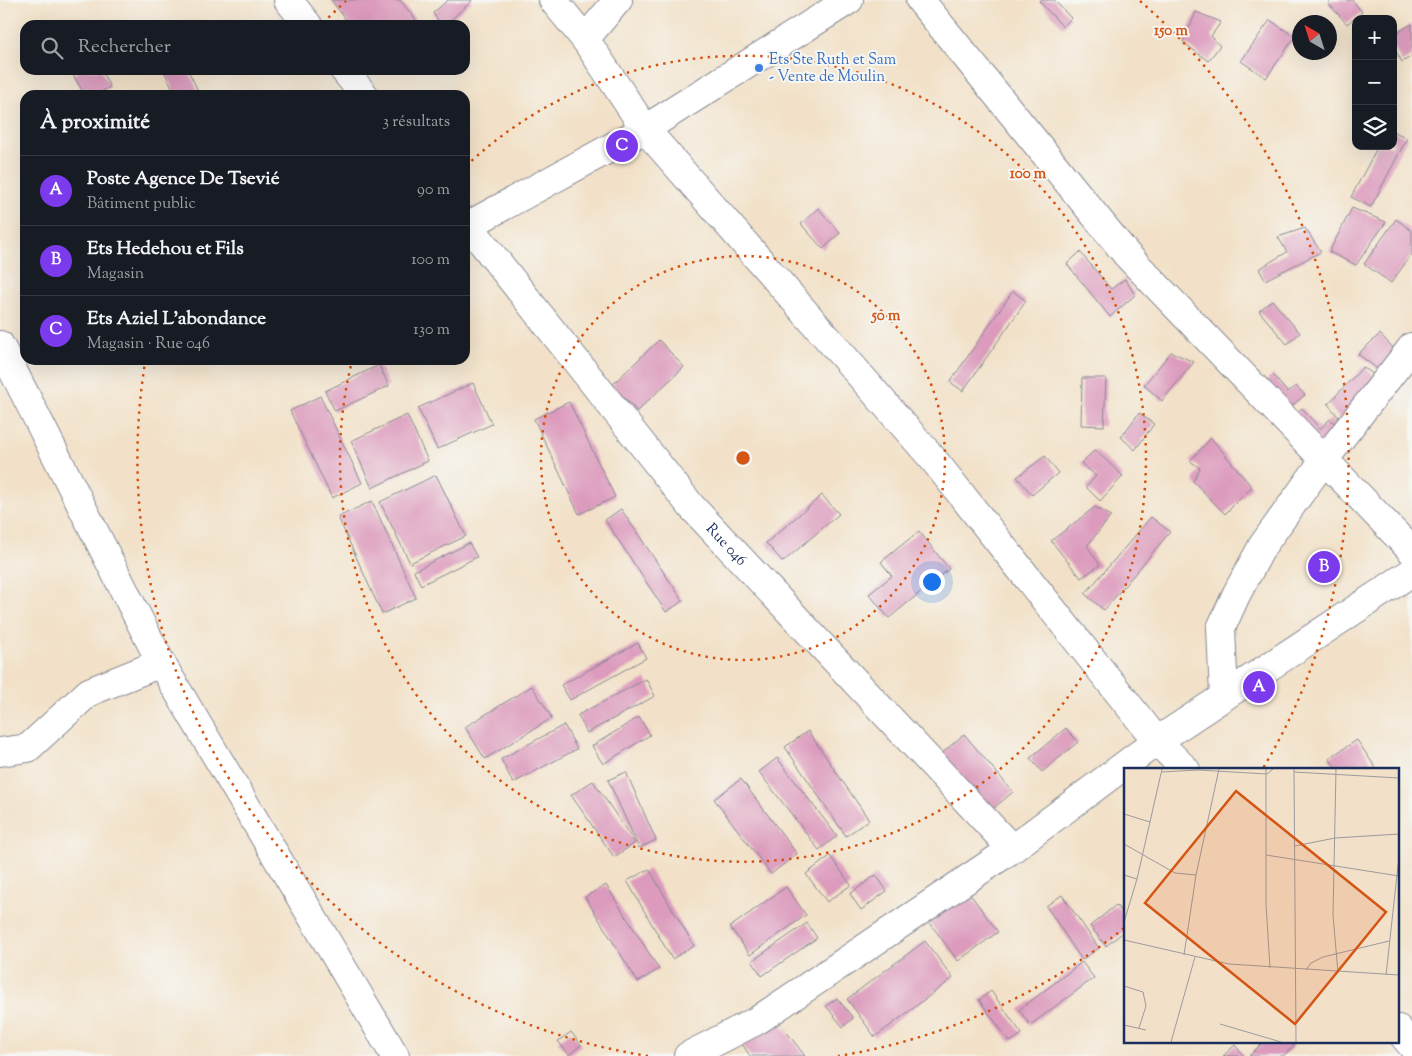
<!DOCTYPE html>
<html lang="fr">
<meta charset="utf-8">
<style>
body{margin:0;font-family:"Sorts Mill Goudy",serif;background:#20242c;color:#f1f3f6}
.controls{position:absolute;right:15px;top:15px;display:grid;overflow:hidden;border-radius:10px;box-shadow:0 5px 20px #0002}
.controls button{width:45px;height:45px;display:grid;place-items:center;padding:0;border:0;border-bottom:1px solid #363941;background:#171b24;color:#f1f3f6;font:25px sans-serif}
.compass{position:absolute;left:1292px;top:15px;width:45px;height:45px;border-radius:50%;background:#171b24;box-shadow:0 5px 20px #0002;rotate:321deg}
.you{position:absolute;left:931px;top:581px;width:18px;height:18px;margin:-12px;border:4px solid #fff;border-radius:50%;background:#1a73e8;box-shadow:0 0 0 8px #1a73e833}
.badge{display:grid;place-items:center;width:32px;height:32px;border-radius:50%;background:#7c3aed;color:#fff;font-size:16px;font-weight:700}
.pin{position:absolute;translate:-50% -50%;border:2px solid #fff;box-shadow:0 1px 5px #0006}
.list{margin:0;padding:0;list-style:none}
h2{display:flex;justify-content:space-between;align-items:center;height:65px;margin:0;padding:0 20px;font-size:21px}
h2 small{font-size:16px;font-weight:400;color:#9ea1a6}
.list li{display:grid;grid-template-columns:32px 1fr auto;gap:15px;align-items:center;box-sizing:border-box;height:70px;padding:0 20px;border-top:1px solid #363941}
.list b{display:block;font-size:19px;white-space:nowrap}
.list p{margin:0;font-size:16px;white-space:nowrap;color:#9ea1a6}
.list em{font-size:16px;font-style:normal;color:#9ea1a6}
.icon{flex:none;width:28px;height:28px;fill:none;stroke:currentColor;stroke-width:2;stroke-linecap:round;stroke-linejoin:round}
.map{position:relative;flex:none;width:1412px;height:1056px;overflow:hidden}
.search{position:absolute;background:#171b24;box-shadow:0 5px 20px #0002;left:20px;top:20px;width:450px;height:55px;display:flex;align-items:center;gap:12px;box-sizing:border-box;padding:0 18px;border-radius:15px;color:#9ea1a6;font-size:19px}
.panel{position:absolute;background:#171b24;box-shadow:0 5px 20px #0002;left:20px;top:90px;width:450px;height:275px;border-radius:15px}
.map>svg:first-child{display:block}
.building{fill:#dc9abc}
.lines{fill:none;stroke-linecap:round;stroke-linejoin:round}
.street-casing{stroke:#868893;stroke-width:30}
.secondary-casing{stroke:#868893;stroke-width:30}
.street{stroke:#fff;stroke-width:28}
.secondary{stroke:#fff;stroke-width:28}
.ring{fill:none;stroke:#d45514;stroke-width:2.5;stroke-dasharray:2.5 5}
.shop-dot{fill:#3f7fe0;stroke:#f6f6f2;stroke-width:2}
.labels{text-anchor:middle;stroke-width:4;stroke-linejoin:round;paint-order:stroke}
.shop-label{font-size:15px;fill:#366cbe;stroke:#f6f6f2;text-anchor:start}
.street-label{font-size:15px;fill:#1b2f5e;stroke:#f6f6f2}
.inset-road{fill:none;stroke:#9c9a9e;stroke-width:1}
.view{fill:#d45514;fill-opacity:0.15;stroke:#d45514;stroke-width:2.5}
.inset-edge{fill:none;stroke:#1b2f5e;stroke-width:2.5}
.centre{fill:#d45514;stroke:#f6f6f2;stroke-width:2.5}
.ring-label{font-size:15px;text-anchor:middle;font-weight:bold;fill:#d45514;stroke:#f6f6f2;stroke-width:4;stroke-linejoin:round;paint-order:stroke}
</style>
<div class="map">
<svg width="1412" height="1056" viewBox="0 0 1412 1056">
<rect width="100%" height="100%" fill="#f6f6f2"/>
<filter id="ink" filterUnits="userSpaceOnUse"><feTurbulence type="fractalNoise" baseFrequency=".02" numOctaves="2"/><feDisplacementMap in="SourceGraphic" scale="10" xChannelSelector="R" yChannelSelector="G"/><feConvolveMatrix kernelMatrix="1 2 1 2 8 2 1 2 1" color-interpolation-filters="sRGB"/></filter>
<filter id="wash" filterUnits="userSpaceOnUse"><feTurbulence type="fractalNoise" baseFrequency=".0096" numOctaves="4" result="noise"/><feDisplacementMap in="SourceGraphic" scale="20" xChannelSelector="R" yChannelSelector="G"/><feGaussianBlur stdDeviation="1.12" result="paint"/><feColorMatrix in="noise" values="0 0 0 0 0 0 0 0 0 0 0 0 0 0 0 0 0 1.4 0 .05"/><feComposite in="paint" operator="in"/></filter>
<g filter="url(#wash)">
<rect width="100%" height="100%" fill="#f2e1c8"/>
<g id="blocks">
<g class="building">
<path d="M331 0H400L420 25H350Z"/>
<path d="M448 0H471L472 1 445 25H441L433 13Z"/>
<path d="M1041 0H1054L1071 18 1063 27 1039 1Z"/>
<path d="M1332 0H1352L1362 12 1347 24 1328 3Z"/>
<path d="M1196 12 1221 22 1211 36 1220 46 1208 61 1183 42Z"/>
<path d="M1270 20 1295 37 1266 78 1241 61Z"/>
<path d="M1412 24V56L1402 62 1393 46V35Z"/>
<path d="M81 70H101L110 87 96 95H85L73 75Z"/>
<path d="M166 70H188L200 95H176L164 71Z"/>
<path d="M1393 131 1407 138 1371 207 1351 197 1378 146H1393Z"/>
<path d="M818 208 840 233 823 249 801 224Z"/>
<path d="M1352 208 1386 222 1356 265 1329 252Z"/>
<path d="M1396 219 1412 231V254L1391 283 1364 264Z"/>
<path d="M1305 228 1321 252 1265 280 1259 269 1287 252 1278 237Z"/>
<path d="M1080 252 1111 289 1125 279 1135 295 1110 317 1067 264Z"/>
<path d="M1013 291 1026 301 963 391 950 382Z"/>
<path d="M1272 300 1300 333 1287 344 1259 311Z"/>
<path d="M1380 334 1399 354 1380 371 1358 354Z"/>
<path d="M659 340 684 367 637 411 612 385Z"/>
<path d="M1171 352 1194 362 1162 401 1144 385Z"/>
<path d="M379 365 389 386 335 411 325 391Z"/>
<path d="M1363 367 1377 377 1340 419 1328 404Z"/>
<path d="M1273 375 1287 392 1296 386 1305 395 1285 411 1265 383Z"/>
<path d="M1082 378H1106L1104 426 1081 425Z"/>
<path d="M473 383 492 424 437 449 418 408Z"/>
<path d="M320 396 362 483 332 498 290 411Z"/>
<path d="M569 402 615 497 579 514 534 419Z"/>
<path d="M1302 408 1320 429 1330 419 1344 431 1321 454 1291 417Z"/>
<path d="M1139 413 1154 424 1135 450 1121 437Z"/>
<path d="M407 415 428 461 372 488 351 441Z"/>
<path d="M1211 438 1252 487 1225 514 1193 481 1200 468 1190 461Z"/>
<path d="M1095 450 1123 476 1100 501 1086 487 1096 476 1081 463Z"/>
<path d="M1045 456 1058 473 1032 495 1017 477Z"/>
<path d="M436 475 466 536 410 563 380 502Z"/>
<path d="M822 495 839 514 783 562 766 543Z"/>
<path d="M372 501 416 598 382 614 338 517Z"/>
<path d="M1095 507 1111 516 1087 546 1100 565 1081 578 1051 541Z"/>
<path d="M621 509 683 601 666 612 605 520Z"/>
<path d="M1151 517 1170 532 1104 610 1085 594Z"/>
<path d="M919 531 949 569 889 618 869 594 892 576 881 562Z"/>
<path d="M469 543 477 557 421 585 414 571Z"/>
<path d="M638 643 646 658 570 700 561 685Z"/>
<path d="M646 679 655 696 587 733 578 715Z"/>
<path d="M532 686 552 718 485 759 465 727Z"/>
<path d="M639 717 650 735 603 764 592 746Z"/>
<path d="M564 725 577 749 513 783 501 759Z"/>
<path d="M1066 728 1078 742 1042 772 1030 758Z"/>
<path d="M808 731 869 820 846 836 785 747Z"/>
<path d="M964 734 1013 792 989 812 940 755Z"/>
<path d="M1357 740 1377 770H1337L1329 758Z"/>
<path d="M777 758 837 836 819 850 759 772Z"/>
<path d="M626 772 656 840 639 848 608 780Z"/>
<path d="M741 779 797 854 771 874 714 799Z"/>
<path d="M593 781 635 843 614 857 571 795Z"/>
<path d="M830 856 851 885 827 902 806 874Z"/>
<path d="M649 869 694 946 672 959 627 881Z"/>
<path d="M876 875 887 891 861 910 850 894Z"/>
<path d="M606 885 659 969 638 982 585 897Z"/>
<path d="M786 887 806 915 750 955 730 927Z"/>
<path d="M967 890 998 932 958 961 927 919Z"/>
<path d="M1062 895 1099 948 1082 960 1046 906Z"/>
<path d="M1116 905 1126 917V930L1106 946 1090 926Z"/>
<path d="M807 923 817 938 762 976 752 961Z"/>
<path d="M925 941 953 978 875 1037 847 999Z"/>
<path d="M1082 962 1094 978 1030 1025 1019 1010Z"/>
<path d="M991 991 1022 1034 1010 1042 979 1000Z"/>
<path d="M837 998 853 1018 843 1027 826 1006Z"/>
<path d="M776 1018 805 1056H750L742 1044Z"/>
<path d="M571 1032 581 1045 569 1055 558 1041Z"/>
<path d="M1263 1042H1291L1294 1046 1283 1056H1249Z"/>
<path d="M1235 1045 1244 1056H1223Z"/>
</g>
</g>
</g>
<g filter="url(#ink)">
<use href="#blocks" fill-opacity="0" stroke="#868893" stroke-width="1"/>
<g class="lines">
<g class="street-casing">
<g id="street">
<path d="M288 0 308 25"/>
<path d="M553 0 585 39 645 129 933 459 1157 741 1186 770"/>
<path d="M920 0 1127 255 1412 551"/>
<path d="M585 39 618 0"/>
<path d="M344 70 364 95"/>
<path id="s1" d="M465 221 691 506 1012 849"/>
<path d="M469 225 645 129 849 0"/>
<path d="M0 345 161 663 395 1056"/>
<path d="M1224 696 1221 628 1237 593 1263 545 1324 460 1412 347"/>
<path d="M0 752 28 748 89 692 161 663"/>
<path d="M1398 1029 1412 1046"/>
</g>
</g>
<g class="secondary-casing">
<path id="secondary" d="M688 1056 758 1020 1012 849 1157 741 1412 572"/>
</g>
<use href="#street" class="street"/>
<use href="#secondary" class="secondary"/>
</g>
</g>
<g class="ring">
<circle cx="743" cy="458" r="202"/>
<path d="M466 166A403 403 0 1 1 352 361"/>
<path d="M1124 928A605 605 0 0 1 838 1056M648 1056A605 605 0 0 1 145 363M323 23A605 605 0 0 1 346 1M1140 1A605 605 0 0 1 1262 770"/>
</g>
<circle class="shop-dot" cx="759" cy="68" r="5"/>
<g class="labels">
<g class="shop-label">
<text x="769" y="64">Ets Ste Ruth et Sam<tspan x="769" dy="17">- Vente de Moulin</tspan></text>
</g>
<g class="street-label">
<text dy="5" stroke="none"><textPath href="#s1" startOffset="416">Rue 046</textPath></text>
</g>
</g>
<g transform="translate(1124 768)">
<rect width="275" height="275" fill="#f2e1c8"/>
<path class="inset-road" d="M142 1V136L146 200M170 1 172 274M212 1 209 147 214 205M38 4 74 2 143 6 149 1M170 4 275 10M0 46 26 54M0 76 51 105 72 107M171 78 211 70 275 66M142 87 275 108M0 107 13 111 38 1M0 154 13 111M0 172 105 196 275 207M60 187 72 107 95 1M182 202 187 195 199 189 265 173M262 207 275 89M0 218 19 224 22 238 15 260M96 256 157 274M0 257 22 262M47 274 71 189"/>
<path class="view" d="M112 23 262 144 171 256 21 135Z"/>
<rect width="275" height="275" class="inset-edge"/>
</g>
<circle cx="743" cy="458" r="8" class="centre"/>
<g class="ring-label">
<text x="1171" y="35">150 m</text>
<text x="1028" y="178">100 m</text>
<text x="886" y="320">50 m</text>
</g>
</svg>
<div class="controls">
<button>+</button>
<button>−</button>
<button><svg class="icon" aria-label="layers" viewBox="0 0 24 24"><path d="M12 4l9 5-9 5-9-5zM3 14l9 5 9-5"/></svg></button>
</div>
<svg class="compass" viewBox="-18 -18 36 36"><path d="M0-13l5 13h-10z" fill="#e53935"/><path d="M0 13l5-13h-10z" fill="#9ea1a6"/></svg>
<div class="you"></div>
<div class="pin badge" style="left:1259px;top:687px">A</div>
<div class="pin badge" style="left:1324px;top:567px">B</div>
<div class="pin badge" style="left:622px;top:146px">C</div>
<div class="search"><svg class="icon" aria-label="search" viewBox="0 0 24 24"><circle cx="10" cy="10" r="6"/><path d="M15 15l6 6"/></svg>Rechercher</div>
<section class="panel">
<h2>À proximité<small>3 résultats</small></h2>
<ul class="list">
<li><span class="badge">A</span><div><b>Poste Agence De Tsevié</b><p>Bâtiment public</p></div><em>90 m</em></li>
<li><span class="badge">B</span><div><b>Ets Hedehou et Fils</b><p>Magasin</p></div><em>100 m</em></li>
<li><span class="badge">C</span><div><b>Ets Aziel L'abondance</b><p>Magasin · Rue 046</p></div><em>130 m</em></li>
</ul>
</section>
</div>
